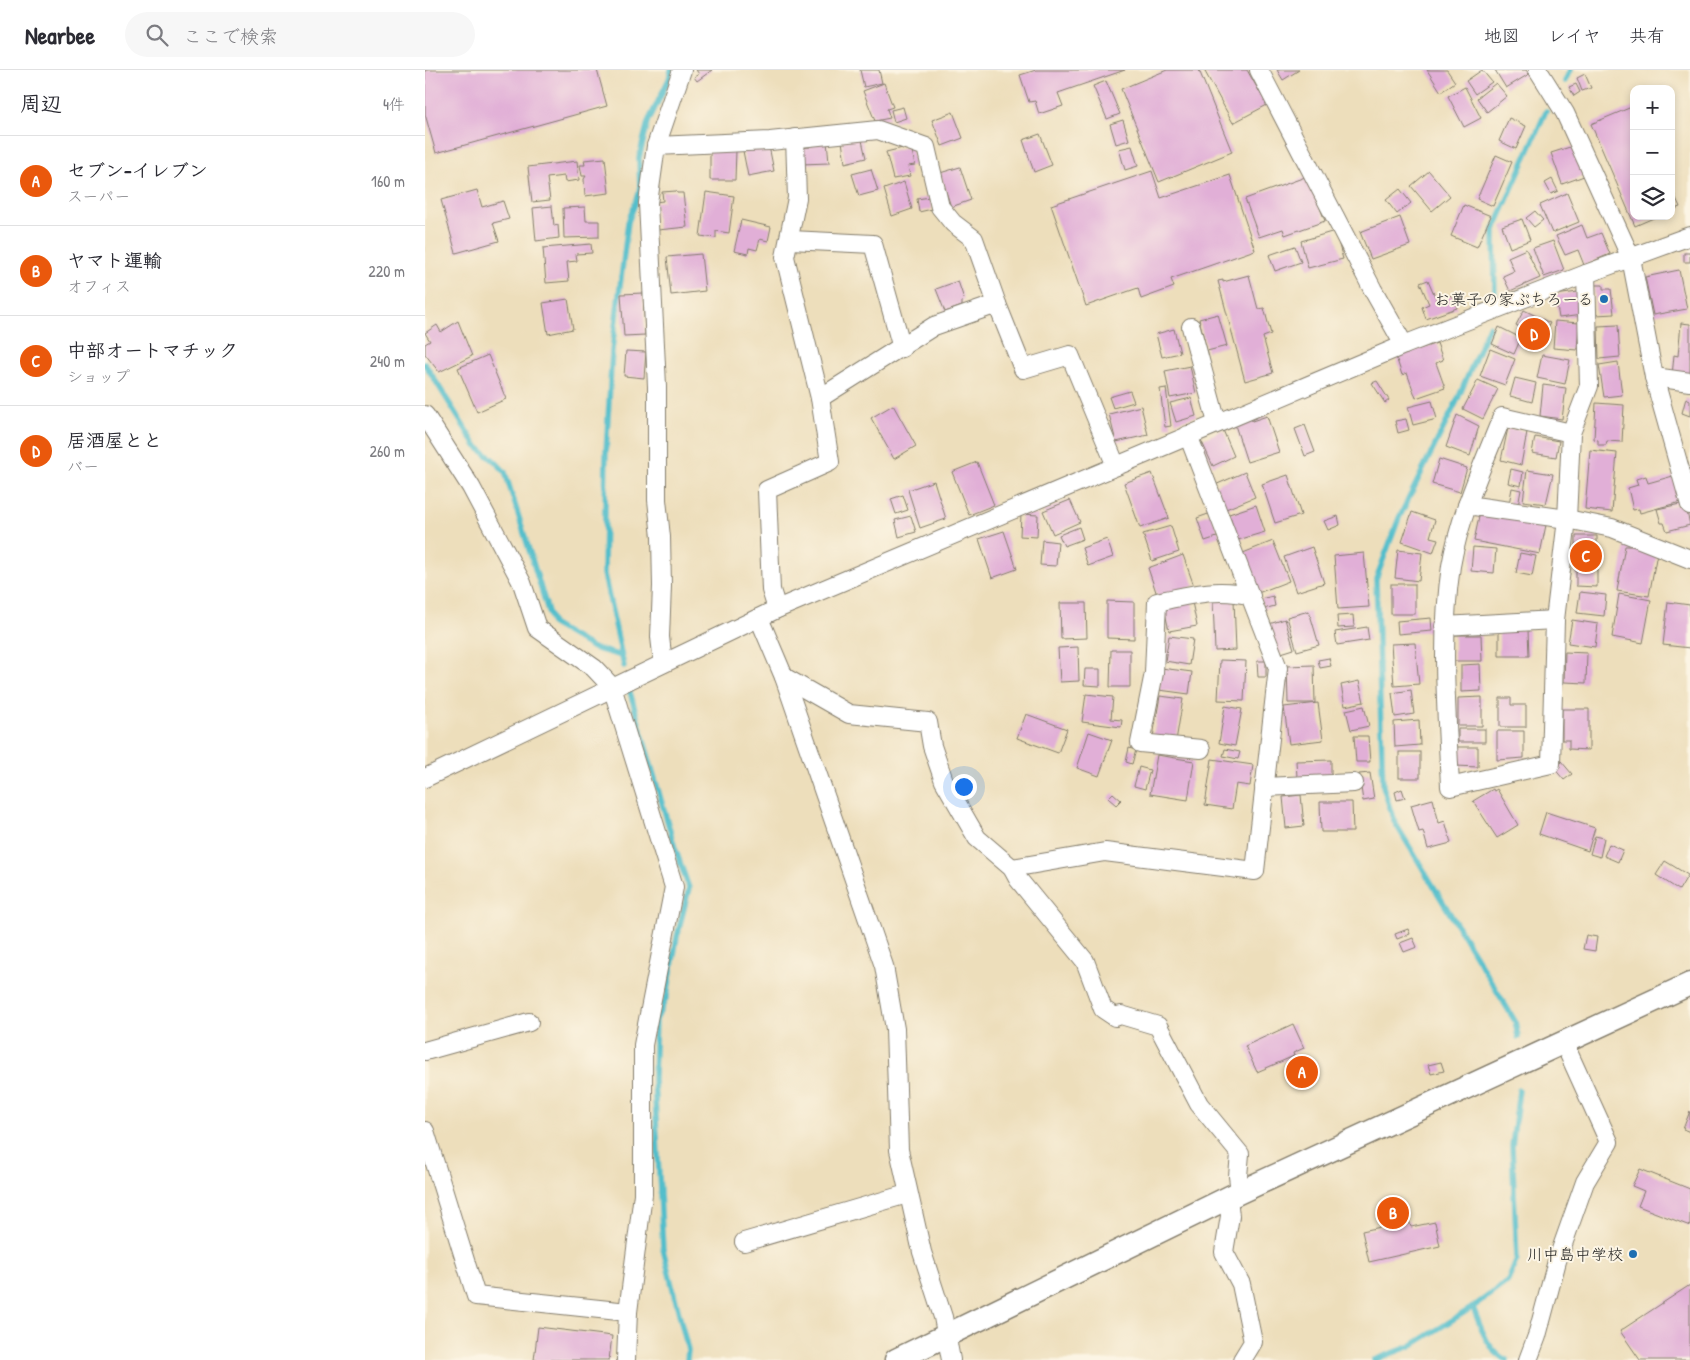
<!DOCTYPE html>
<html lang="ja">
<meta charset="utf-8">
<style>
body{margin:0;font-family:"Patrick Hand","Klee One",sans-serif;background:#f7f7f7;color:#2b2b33}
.controls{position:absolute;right:15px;top:15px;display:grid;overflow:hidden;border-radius:10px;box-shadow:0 2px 8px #0003}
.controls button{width:45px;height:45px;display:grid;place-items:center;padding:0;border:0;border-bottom:1px solid #e1e1e2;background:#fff;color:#2b2b33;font:25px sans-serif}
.you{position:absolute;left:538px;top:716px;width:18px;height:18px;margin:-12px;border:4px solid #fff;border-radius:50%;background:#1a73e8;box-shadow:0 0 0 8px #1a73e833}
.badge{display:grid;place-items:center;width:32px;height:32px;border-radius:50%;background:#ea580c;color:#fff;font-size:16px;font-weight:700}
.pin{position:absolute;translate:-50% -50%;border:2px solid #fff;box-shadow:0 1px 5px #0006}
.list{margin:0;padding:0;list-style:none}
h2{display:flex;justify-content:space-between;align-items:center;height:65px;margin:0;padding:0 20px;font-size:21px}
h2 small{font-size:16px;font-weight:400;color:#7c7c81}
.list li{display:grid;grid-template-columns:32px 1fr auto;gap:15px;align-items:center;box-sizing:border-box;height:90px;padding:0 20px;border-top:1px solid #e1e1e2}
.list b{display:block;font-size:19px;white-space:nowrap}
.list p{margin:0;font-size:16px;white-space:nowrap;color:#7c7c81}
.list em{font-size:16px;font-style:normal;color:#7c7c81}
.icon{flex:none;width:28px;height:28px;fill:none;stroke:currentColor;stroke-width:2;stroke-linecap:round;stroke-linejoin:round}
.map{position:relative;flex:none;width:1265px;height:1290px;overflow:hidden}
header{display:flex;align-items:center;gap:30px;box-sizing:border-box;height:70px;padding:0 25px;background:#fff;border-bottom:1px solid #e1e1e2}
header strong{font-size:24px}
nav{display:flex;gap:28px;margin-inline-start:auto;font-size:18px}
.search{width:350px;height:45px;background:#f7f7f7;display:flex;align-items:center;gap:12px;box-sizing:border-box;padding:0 18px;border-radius:28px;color:#7c7c81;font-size:19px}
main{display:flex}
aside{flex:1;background:#fff}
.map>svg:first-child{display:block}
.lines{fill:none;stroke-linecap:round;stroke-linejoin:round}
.stream{stroke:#52becb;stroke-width:5.5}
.building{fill:#e1afd7}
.minor-casing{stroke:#847d6c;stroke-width:20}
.tertiary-casing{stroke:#847d6c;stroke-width:25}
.minor{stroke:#fff;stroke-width:18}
.tertiary{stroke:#fff;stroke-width:22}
.poi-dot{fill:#1f6fb2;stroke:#fcf5e5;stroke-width:2}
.labels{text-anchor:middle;stroke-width:4;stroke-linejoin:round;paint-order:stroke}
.poi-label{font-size:16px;fill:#1c1c1c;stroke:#fcf5e5;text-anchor:end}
</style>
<header>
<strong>Nearbee</strong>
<div class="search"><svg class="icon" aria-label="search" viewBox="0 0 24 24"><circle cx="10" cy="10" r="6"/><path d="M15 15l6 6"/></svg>ここで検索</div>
<nav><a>地図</a><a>レイヤ</a><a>共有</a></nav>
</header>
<main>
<aside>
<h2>周辺<small>4件</small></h2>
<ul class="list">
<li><span class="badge">A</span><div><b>セブン-イレブン</b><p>スーパー</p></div><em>160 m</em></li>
<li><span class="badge">B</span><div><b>ヤマト運輸</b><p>オフィス</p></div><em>220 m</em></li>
<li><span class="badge">C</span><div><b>中部オートマチック</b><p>ショップ</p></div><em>240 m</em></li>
<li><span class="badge">D</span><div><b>居酒屋とと</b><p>バー</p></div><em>260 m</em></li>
</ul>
</aside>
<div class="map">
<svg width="1265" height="1290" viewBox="0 0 1265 1290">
<rect width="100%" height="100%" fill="#fcf5e5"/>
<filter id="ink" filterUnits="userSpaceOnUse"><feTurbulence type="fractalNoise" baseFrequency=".02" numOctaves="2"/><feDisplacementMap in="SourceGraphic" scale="10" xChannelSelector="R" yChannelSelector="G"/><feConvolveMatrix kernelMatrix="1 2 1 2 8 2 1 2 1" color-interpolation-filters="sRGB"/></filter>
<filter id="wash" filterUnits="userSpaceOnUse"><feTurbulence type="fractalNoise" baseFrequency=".0096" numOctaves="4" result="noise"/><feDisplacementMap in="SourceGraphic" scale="20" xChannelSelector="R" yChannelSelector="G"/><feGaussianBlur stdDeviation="1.12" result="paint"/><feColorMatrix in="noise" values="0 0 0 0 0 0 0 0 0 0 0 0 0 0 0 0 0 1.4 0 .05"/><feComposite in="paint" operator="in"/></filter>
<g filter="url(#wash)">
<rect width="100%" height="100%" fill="#eddebb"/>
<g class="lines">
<g class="stream">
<path d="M1140 11 1145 0"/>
<path d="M1070 225 1069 160 1121 41"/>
<path d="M1064 256 1032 331 974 448 951 509 958 716 969 751 1090 951 1093 967"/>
<path d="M0 294 51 376 71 392 80 402 127 554 168 578 197 586"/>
<path d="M199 596 179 504 181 382 187 281 203 152 215 121 214 88 223 52 244 9 246 0"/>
<path d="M205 622 250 778 264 818 252 867 242 926 231 950 229 1009 238 1179 263 1280 262 1290"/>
<path d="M949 1290 986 1276 1048 1237"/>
<path d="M1082 1290C1063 1283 1055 1255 1048 1237L1083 1211 1092 1189 1087 1076 1094 1020"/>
</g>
</g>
<g id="blocks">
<g class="building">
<path d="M0 0H172L182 36 11 83 0 44Z"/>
<path d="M271 0H287L272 11 269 7 274 4Z"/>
<path d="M435 0H454L457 13 439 17Z"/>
<path d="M611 0H700L633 23 638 36 614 44 610 31 604 32 595 5Z"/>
<path d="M742 0H774L807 82 734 112 696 19Z"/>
<path d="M779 0H822L842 35 808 53Z"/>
<path d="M852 0H874L858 10Z"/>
<path d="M1002 0H1022L1030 12 1016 22Z"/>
<path d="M1057 0 1067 12 1050 24 1041 11Z"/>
<path d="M1070 0H1101L1104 4 1081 18Z"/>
<path d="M1160 4 1166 18 1157 21 1152 8Z"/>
<path d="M681 11 695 44 682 49 668 16Z"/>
<path d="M459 13 468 37 462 39 465 48 450 51 438 21Z"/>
<path d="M1071 13 1082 26 1062 42 1052 28Z"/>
<path d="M1151 14 1155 22 1149 26 1144 17Z"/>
<path d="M1040 17 1056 48 1039 57 1023 26Z"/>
<path d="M1209 36V146H1233L1210 156 1166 54Z"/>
<path d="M478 37 481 48 469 52 466 40Z"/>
<path d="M528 42 538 68 517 76 507 50Z"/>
<path d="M1084 48 1101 56 1091 79 1074 71Z"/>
<path d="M698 50 704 70 691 74 685 54Z"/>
<path d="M615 64 627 95 609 102 598 70Z"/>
<path d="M436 66 441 88 420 93 417 71Z"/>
<path d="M402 71 404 93 376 94 375 78 385 77 384 72Z"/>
<path d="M344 76 349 101 323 106 318 81Z"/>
<path d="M486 76 490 95 483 96 485 106 468 109 461 82Z"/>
<path d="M707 76 713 96 700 100 694 79Z"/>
<path d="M1148 76 1159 106 1137 114 1126 83Z"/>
<path d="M285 79 311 80 310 110H285Z"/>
<path d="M1071 85 1087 92 1068 136 1052 129Z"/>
<path d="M180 88 184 123 160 126 159 109 161 106H157L155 95H160L159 90Z"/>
<path d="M152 91 154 110 140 112 139 106 122 108 125 130 107 132 103 97Z"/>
<path d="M535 97 546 130 526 137 515 103Z"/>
<path d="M446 99 453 121 434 126 427 104Z"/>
<path d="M727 101 736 128 805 105 830 180 746 209 749 217 716 229 713 218 661 236 626 135Z"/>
<path d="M1004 101 1025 126 1007 141 986 116Z"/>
<path d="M883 106 900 151 860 165 858 159 834 167 820 129Z"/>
<path d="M1127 109 1133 121 1126 124 1120 113Z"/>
<path d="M479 112 487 139 467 146 459 119Z"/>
<path d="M1246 117 1255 137 1246 140Z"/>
<path d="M975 119 986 133 972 144 961 130Z"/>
<path d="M52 120 57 137 78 131 84 149 68 153 74 171 31 183 16 130Z"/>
<path d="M251 121 252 123H258L262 157 233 160 230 132 238 131 237 122Z"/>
<path d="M281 122 309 126 304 163 291 161V168L275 166Z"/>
<path d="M1142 123 1154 152 1127 163 1115 135Z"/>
<path d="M505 127 507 139 494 142 492 129Z"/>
<path d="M1039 135 1066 146 1052 177 1026 166Z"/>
<path d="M127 136 129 156 133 155 134 168 111 171 108 138Z"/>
<path d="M160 137 161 151H174V167L139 168 138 138Z"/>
<path d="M1110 141 1118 150 1109 157 1101 148Z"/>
<path d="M975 147 985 175 946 189 935 162Z"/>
<path d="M1097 149 1105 170 1085 178 1077 156Z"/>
<path d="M316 150 346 157 343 171 335 169 332 180 324 178 323 184 309 181Z"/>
<path d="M1157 155 1162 168 1176 163 1185 184 1159 195 1153 180 1140 185 1131 166Z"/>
<path d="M910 161 918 189 883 198 876 171Z"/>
<path d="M1128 171 1139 200 1119 207 1108 178Z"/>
<path d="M166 174 167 183 151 184 152 191 142 192 144 211 121 213 118 178Z"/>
<path d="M870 176 876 192 850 201 844 185Z"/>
<path d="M1101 179 1115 208 1085 221 1078 206 1089 201 1083 187Z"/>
<rect x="1259" y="183" width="6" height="9"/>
<path d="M276 184 280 221 246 225 242 187Z"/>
<path d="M1254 200 1262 239 1228 245 1220 207Z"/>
<path d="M824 205 833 239 839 238 846 264 838 267 848 303 820 311 793 211 798 210V212Z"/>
<path d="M1003 210 1012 231 1027 225 1032 238 1001 249 997 237 1004 234 995 213Z"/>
<path d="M533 211 539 229 537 231V236L520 242 511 219Z"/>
<path d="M1169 215H1178V219H1186L1189 244 1171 245Z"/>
<path d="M1153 222 1157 245 1134 248 1130 225Z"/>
<path d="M218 223 220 265 199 266 196 224Z"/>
<path d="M143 229 148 259 123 264 118 233Z"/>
<path d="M1099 240 1125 253 1114 273 1098 265 1100 260 1091 255Z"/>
<path d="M793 244 802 276 782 281 774 249Z"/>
<path d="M33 251 47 286 14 302 0 284V274L5 271 0 263 12 255 16 262Z"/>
<path d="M1130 251 1154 253 1152 280 1128 278Z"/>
<path d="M1256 253 1265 254V307L1247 306 1249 285 1253 286Z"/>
<path d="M1193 255 1195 287 1174 289 1173 256Z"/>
<path d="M1074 257 1096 268 1089 284 1067 274Z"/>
<path d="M749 259 755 283 737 287 731 264Z"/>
<path d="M1012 273 1018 290 1011 293 1020 318 991 328 982 303 977 305 971 287Z"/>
<path d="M1065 279 1090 289 1080 315 1055 306Z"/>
<path d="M201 281 221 282 219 308 199 306Z"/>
<path d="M63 285 81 329 52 342 33 298Z"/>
<path d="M1117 285 1145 290 1140 314 1112 308Z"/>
<path d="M1193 292 1197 325 1179 327 1174 295Z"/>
<path d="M765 296 771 323 745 328 740 301Z"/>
<path d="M1090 308 1111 313 1107 332 1085 326Z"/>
<path d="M1053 310 1073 319 1058 349 1038 339Z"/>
<path d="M952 311 964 330 960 333 947 313Z"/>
<path d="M1118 315 1141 318 1137 349 1115 346Z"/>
<path d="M741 318 746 356 740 357 735 319Z"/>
<path d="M705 321 709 332 688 338 684 327Z"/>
<path d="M766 328 771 346 751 352 745 333Z"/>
<path d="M1261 328 1265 330V346L1257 343Z"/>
<path d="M1007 331 1012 349 988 355 983 337Z"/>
<path d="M1171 333 1199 335 1197 372 1182 371 1181 375H1173V370L1169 369Z"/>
<path d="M468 335 491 376 469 389 446 348Z"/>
<path d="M716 336 723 365 691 372 684 344Z"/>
<path d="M1032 345 1054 356 1045 386 1021 377Z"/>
<path d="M842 346 854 382 822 392 809 352 826 347 827 351Z"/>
<path d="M981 349 984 360 973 363 970 351Z"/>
<path d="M880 355 890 382 880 386 870 359Z"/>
<path d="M1083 358 1102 362 1096 395 1076 390Z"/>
<path d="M798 360 809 386 788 396 776 370Z"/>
<path d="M1110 367 1134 371 1131 387 1107 383Z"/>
<path d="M1165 380 1192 383 1187 442 1160 439Z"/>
<path d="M1014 389 1042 398 1035 422 1007 414Z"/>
<path d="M552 392 569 435 544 445 527 402Z"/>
<path d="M1086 399 1098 402 1096 416 1083 413Z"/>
<path d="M1102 400 1128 404 1121 434 1098 431Z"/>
<path d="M820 402 830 427 801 439 790 415Z"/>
<path d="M727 403 744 448 715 458 699 413Z"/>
<path d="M863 405 876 445 850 453 837 414Z"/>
<path d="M1221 406 1223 413 1248 406 1250 413 1253 412 1259 431 1215 443 1214 439 1208 440 1203 418 1213 415 1211 409Z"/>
<path d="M509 411 521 449 495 458 483 420Z"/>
<path d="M1087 418 1096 420 1093 436 1084 434Z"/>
<path d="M478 425 483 440 471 444 466 429Z"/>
<path d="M645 430 655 452 628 464 618 441Z"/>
<path d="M1260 433 1265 455 1242 461 1239 453H1236L1232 439Z"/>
<path d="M831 435 840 462 813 470 804 444Z"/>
<path d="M987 442 1010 450 1005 467 1013 469 1008 483 977 472Z"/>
<path d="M1055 442 1121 455 1115 484 1049 471Z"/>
<path d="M786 443 795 466 780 471 772 448Z"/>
<path d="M596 444 613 445 612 467 595 466Z"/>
<path d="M486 446 491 462 474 467 470 450Z"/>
<path d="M913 446 915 455 903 460 899 451Z"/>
<path d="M746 456 754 482 727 491 718 464Z"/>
<path d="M654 457 658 469 639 476 634 465Z"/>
<path d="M579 461 592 499 567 508 554 469Z"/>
<path d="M1151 466H1172V517L1151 516Z"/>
<path d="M682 469 688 487 663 496 657 478Z"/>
<path d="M617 470 633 472 631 496 615 495Z"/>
<path d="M848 471 864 511 833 523 818 483Z"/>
<path d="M1200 476H1214L1232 483 1224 526 1192 521Z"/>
<path d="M887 477 899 513 871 522 859 487Z"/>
<path d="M1048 477 1071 479 1069 503 1046 501Z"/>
<path d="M973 480 997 483 994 511 970 508Z"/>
<path d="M939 483 944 537 913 539 909 486Z"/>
<path d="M1095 483 1111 486 1107 506 1091 503Z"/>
<path d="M758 485 769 516 733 528 723 498Z"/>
<rect x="966" y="514" width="24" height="30"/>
<path d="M1155 522 1181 525 1179 546 1152 543Z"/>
<path d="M1194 524 1226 530 1218 573 1187 567Z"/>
<path d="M848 526 850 536 838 539 836 529Z"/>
<path d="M766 527 772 556 744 561 738 533Z"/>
<path d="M809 530 811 580 790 581 788 531Z"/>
<path d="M682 531 709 532V569L682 568Z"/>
<path d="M1243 532 1265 535V578L1238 575Z"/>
<path d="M635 533H661L662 568 636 569Z"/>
<path d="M884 541 894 575 872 581 862 547Z"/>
<path d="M928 545 929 557 913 558 912 546Z"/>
<path d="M1006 548 1007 561 973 564 972 551Z"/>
<path d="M860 549 869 579 853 584 844 554Z"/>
<path d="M1147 550 1173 554 1170 577 1143 573Z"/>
<path d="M942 557 944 570 912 575 910 562Z"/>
<path d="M1074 560H1103L1104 586H1074Z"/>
<path d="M1029 565H1056L1057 591H1029Z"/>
<path d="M744 566 768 569 764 595 740 591Z"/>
<path d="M990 573 994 614 969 616 966 574Z"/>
<path d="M653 577 654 611 635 612 633 578Z"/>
<path d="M686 580H705V617H685Z"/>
<path d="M1140 582 1162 583 1161 613 1139 612Z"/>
<path d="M904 588 906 596 895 598 893 590Z"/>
<path d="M795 590 821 591 819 631 793 630Z"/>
<path d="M832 591H841V607H833Z"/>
<path d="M1055 594 1056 621 1036 622V595Z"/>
<path d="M889 595 890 633H863L862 596Z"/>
<path d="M736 598 767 602 764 624 734 620Z"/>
<path d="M660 599H675V616L659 615Z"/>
<path d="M934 611 939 632 920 636 916 615Z"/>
<path d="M986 620 989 644 970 647 967 623Z"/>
<path d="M661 624 688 627 686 649 697 650 696 657 657 652Z"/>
<path d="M735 626 758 629 751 671 728 667Z"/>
<path d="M1057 627V656H1033V628Z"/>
<path d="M1075 628H1086V635H1101V657H1075Z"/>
<path d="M893 633 898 670 864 674 859 637Z"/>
<path d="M800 636 817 639 810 676 794 673Z"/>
<path d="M939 636 944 656 926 660 921 640Z"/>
<path d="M1137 639H1164V680L1144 679V670H1137Z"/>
<path d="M601 644 642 659 633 683 592 668Z"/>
<path d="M994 650 995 675 970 677 969 652Z"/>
<rect x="1033" y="659" width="27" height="13"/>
<path d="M1072 661H1099V688L1072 690Z"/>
<path d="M664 662 687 670 674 706 652 698Z"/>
<path d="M929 666H943L945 692H931Z"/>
<path d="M1031 677H1053V697L1031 696Z"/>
<path d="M704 678 711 680 707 694 701 692Z"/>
<path d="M800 679 815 682 813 689 798 686Z"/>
<rect x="974" y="682" width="21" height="26"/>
<path d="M732 685 769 691 763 730 725 724Z"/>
<path d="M787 689 828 695 825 716 811 714 807 739 780 735Z"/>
<path d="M906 690V706L872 707 871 691Z"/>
<path d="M1136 691 1147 704 1139 710 1128 697Z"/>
<path d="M714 697 725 700 720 719 709 716Z"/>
<path d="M945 703 949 729 938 731 934 704Z"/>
<path d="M977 719 980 728 972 730 970 722Z"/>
<path d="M1068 719 1069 721 1072 719 1093 755 1072 768 1048 731Z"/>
<path d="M688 723 696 730 691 735 683 728Z"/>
<path d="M876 725 879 756 861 758 858 727Z"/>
<path d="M1008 729 1014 753 1020 751 1026 773 1003 779 998 761 994 762 986 735Z"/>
<path d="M895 732H927L928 762H896Z"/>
<path d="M1121 742 1170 758 1163 781 1114 764Z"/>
<path d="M1170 766 1179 768 1175 787 1165 784Z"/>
<path d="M1184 774 1198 780 1193 792 1179 786Z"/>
<path d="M1240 791 1263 805 1254 820 1231 805Z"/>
<path d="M983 859 985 864 972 869 970 864Z"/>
<path d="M1161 865 1172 867 1170 881 1158 879Z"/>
<path d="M988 868 992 877 979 882 975 873Z"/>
<path d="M868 954 879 978 868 983 869 986 832 1002 820 976Z"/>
<path d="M1016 992 1019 1001 1006 1004 1003 995Z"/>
<path d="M1265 1041V1062L1258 1059Z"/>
<path d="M1215 1099 1265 1119V1156L1213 1136 1219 1121 1207 1116Z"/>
<path d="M984 1151 986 1157 1010 1152 1015 1176 944 1192 937 1161Z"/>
<path d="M1265 1215V1290H1215L1195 1261Z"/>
<path d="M113 1257 187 1266 184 1290H109Z"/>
</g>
</g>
</g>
<g filter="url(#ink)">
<use href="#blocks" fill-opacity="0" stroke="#847d6c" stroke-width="1"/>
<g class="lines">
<g class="minor-casing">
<g id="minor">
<path d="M834 0 948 220 979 275"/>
<path d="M1113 0 1140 43 1206 188 1229 307 1265 435"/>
<path d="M231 76 345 71 453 60 501 77 515 137 528 153 549 169 572 234"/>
<path d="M365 170 448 174 477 278"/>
<path d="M766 257 792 353"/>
<path d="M1229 307 1265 312"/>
<path d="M395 328 509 256 572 234 598 299 645 285 691 396"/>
<path d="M0 345 46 417 97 513 112 558 169 598 187 617 249 817 218 975V1124L203 1242"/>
<path d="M1146 363 1077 347C1058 395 1035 444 1026 496 1015 569 1022 643 1025 717L1126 694 1130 550 1142 449 1146 363 1164 316 1161 204"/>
<path d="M1042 435 1142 449 1187 458 1265 489"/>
<path d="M352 539 346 520 342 420 405 392 395 328 360 187 372 128 370 68"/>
<path d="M334 548 359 607 459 896 470 959 474 1080 497 1182 518 1247 526 1290"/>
<path d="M1019 556 1130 550"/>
<path d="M238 593 235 567 237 516 236 467 232 430V316L223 133 231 76 257 0"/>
<path d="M359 607 424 644 503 652 507 676 519 711 552 768 587 798 593 809 660 891 678 939 690 947 696 945 733 956 774 1034 815 1084 813 1106 815 1122"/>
<path d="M776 679 715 673 729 603 732 532C764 525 794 517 826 526"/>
<path d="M0 708 352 539 979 275 1161 204 1265 166"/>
<path d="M839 717 929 713"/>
<path d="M587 798 680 782 830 801 853 598 763 365"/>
<path d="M0 981 104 952"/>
<path d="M0 1061 51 1226 203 1242 201 1290"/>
<path d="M803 1128 805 1146 799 1182 816 1214 828 1272 817 1290"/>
<path d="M319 1172 482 1124"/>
<path d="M1103 1290 1112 1266 1132 1191 1160 1112 1184 1072 1139 973"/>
</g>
</g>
<g class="tertiary-casing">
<path id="tertiary" d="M471 1290 815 1122 1265 914"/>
</g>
<use href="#minor" class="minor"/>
<use href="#tertiary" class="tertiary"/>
</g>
</g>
<g class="poi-dot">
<circle cx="1179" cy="229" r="5"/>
<circle cx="1208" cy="1184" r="5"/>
</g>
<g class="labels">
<g class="poi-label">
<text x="1169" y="235">お菓子の家ぷちろーる</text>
<text x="1198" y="1190">川中島中学校</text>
</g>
</g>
</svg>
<div class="controls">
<button>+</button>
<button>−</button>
<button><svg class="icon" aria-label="layers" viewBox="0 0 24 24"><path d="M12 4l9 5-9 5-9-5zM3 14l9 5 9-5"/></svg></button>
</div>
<div class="you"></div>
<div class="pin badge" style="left:877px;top:1002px">A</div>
<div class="pin badge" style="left:968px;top:1143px">B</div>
<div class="pin badge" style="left:1161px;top:486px">C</div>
<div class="pin badge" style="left:1109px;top:264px">D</div>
</div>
</main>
